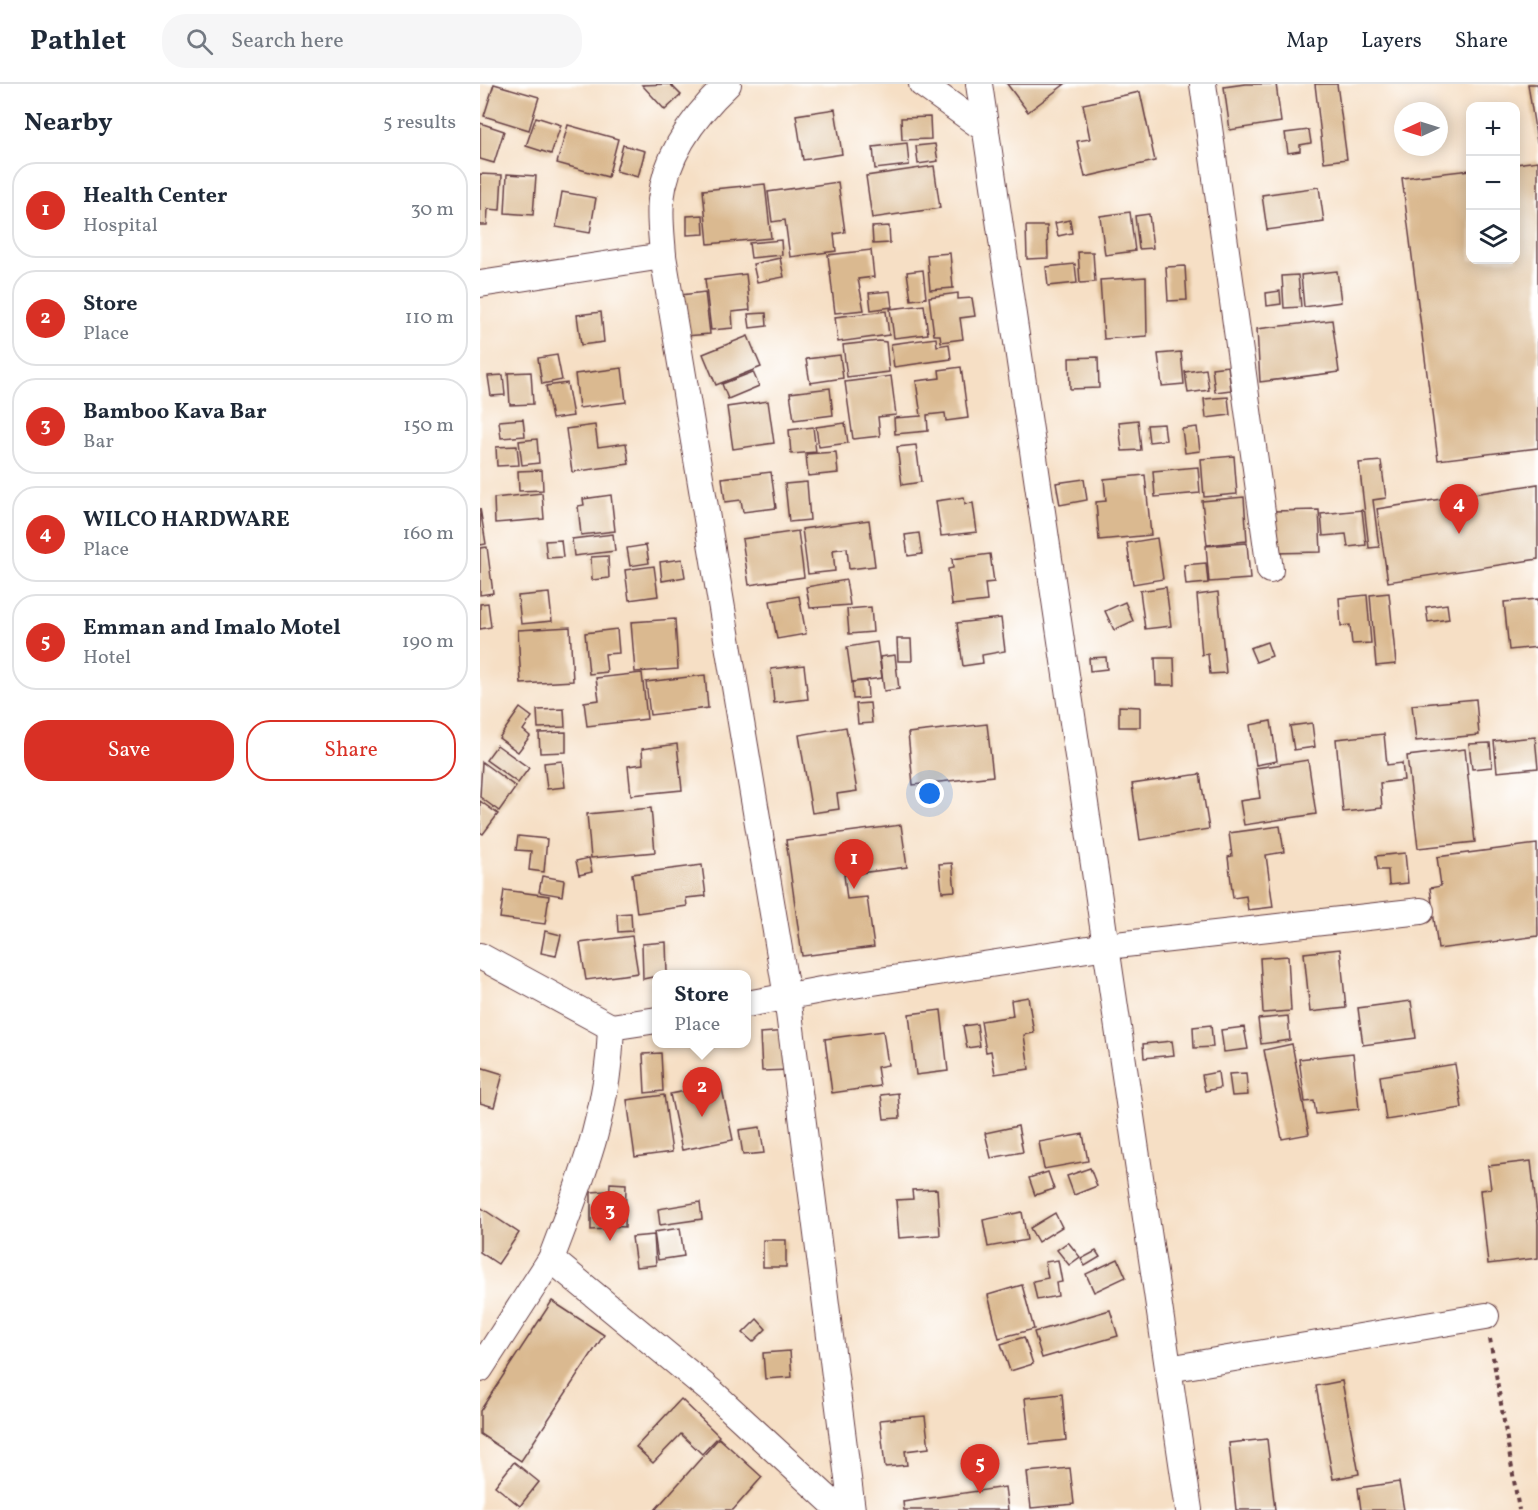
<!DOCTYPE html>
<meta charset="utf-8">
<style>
body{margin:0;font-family:Vollkorn,serif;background:#f6f6f7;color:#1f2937}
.controls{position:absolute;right:18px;top:18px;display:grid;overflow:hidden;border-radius:12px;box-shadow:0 3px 15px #0003}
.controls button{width:54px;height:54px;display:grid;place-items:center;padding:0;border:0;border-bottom:2px solid #e0e1e3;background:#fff;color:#1f2937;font:30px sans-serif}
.compass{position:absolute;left:914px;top:18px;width:54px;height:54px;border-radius:50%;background:#fff;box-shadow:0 3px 15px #0003;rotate:266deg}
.you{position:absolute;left:450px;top:710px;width:21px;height:21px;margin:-15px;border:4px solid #fff;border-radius:50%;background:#1a73e8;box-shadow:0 0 0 9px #1a73e833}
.badge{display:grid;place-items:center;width:39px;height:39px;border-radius:50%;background:#d93025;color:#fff;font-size:20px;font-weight:700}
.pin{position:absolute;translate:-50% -50px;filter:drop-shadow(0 2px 3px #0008)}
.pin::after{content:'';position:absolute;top:32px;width:21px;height:18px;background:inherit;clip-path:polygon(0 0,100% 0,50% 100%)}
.popup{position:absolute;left:172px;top:886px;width:99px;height:78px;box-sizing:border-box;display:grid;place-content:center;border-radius:12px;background:#fff;filter:drop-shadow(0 2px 4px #0005);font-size:20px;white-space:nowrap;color:#747a83}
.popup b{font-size:22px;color:#1f2937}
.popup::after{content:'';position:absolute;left:50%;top:100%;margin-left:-12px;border:12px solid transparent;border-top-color:#fff}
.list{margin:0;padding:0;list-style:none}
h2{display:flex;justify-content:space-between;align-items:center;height:78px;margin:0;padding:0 24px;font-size:26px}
h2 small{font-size:20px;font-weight:400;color:#747a83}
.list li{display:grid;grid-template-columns:39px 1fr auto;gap:18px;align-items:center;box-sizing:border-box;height:96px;margin:0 12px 12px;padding:0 12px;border:2px solid #e0e1e3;border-radius:24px}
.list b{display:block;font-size:22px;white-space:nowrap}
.list p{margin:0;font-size:20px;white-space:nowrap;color:#747a83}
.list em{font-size:20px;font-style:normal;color:#747a83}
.actions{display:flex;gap:12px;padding:18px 24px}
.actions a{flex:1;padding:14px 0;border:2px solid #d93025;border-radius:24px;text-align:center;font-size:21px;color:#d93025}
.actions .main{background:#d93025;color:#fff}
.icon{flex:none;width:33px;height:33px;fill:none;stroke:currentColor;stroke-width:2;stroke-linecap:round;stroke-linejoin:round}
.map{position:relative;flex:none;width:1058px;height:1426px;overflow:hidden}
header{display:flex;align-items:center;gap:36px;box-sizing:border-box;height:84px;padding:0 30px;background:#fff;border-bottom:2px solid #e0e1e3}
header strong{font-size:28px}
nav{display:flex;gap:33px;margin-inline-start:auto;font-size:21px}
.search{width:420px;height:54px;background:#f6f6f7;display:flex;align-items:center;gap:15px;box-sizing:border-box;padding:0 21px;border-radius:24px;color:#747a83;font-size:22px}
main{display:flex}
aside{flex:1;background:#fff}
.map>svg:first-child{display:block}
.building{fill:#dab990}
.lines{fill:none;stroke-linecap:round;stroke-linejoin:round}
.minor-casing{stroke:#643c42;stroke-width:28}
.path{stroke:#643c42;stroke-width:4;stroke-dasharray:4.5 4.5;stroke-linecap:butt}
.minor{stroke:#fff;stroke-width:26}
</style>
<header>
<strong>Pathlet</strong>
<div class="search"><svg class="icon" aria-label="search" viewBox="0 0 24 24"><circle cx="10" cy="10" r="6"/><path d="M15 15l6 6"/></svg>Search here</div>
<nav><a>Map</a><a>Layers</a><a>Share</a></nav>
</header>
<main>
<aside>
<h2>Nearby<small>5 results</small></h2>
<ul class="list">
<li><span class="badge">1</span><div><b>Health Center</b><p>Hospital</p></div><em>30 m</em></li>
<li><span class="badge">2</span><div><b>Store</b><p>Place</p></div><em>110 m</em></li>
<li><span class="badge">3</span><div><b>Bamboo Kava Bar</b><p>Bar</p></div><em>150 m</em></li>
<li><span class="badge">4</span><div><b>WILCO HARDWARE</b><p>Place</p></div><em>160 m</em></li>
<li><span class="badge">5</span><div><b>Emman and Imalo Motel</b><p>Hotel</p></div><em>190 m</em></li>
</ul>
<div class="actions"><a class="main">Save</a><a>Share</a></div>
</aside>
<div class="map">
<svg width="1058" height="1426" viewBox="0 0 1058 1426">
<rect width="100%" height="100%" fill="#fff"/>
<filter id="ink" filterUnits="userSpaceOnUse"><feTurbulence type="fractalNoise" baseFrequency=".0167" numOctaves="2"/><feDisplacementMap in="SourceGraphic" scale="12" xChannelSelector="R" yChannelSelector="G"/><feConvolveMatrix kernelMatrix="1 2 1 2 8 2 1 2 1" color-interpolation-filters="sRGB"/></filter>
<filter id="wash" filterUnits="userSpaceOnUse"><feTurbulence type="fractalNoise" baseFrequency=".008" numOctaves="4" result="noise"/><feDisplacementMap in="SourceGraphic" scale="24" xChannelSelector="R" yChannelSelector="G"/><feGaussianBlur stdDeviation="1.35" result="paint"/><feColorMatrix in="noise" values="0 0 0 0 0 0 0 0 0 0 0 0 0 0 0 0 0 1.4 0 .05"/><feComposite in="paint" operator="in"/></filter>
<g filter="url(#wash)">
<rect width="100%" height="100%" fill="#f6dfc5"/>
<g id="blocks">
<g class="building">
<path d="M14 0 59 13 49 46 4 32Z"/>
<path d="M190 0 201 11 185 26 162 1Z"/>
<path d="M527 0H585L548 28Z"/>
<path d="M765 0H796L801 38 750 46 744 3Z"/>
<path d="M835 0H857L867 75 844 78Z"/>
<path d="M1048 0H1058V58H1057Z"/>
<path d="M660 8 675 77 605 93 597 57 610 55 603 20Z"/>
<path d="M355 25 362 70 323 76 316 31Z"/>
<path d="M56 33 81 41 71 70 46 62Z"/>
<path d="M450 33 451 55 422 56 421 34Z"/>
<path d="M0 39 24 47 14 79 0 75Z"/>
<path d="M88 41 138 55 128 93 77 79Z"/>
<path d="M829 46 831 59 820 61V67L808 69 805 49Z"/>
<path d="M427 59 429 81 395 85 393 63Z"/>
<path d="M455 60 458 77 438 80 436 62Z"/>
<path d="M143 61 165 67 158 93 136 87Z"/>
<path d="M1058 77V364L958 376 922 94 990 86V176H1036V80Z"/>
<path d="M454 82 460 124 392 134 386 92Z"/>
<path d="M0 90 22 91 20 126 8 125 7 141H0Z"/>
<path d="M27 90 56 92 53 131 25 129Z"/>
<path d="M358 98 365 148 354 150 356 167 310 173 305 136 292 138 288 108Z"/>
<path d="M285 100 291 154 228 160 223 106Z"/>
<path d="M839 103 844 138 787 146 782 111Z"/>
<path d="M82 108 116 114 110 149 76 143Z"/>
<path d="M650 128 655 167 625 171 620 132Z"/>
<path d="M669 130 673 164 659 165 655 132Z"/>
<path d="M223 131 224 150 207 151V132Z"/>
<path d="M590 136 592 149 578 152 575 139Z"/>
<path d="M409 142 410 159 393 160 392 143Z"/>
<path d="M546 142H567L568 174 547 175Z"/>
<path d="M301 156 302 171 271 174 269 159Z"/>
<path d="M391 166 394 193 378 195 384 226 355 229 348 171Z"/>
<path d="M598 168H613L615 198 600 199Z"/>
<path d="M470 169 473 204 450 206 447 171Z"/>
<path d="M300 174 304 193 277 198 273 180Z"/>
<path d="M595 180 597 199 568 202 566 183Z"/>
<path d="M705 182 707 216 688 217 686 183Z"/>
<path d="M443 186 446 214 431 216 427 188Z"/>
<path d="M857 187 861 218 824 223 821 191Z"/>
<path d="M266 190 270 226 252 228 253 244 231 246 225 195Z"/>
<path d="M818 191 821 223 804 224 802 192Z"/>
<path d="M666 193 667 252 624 255 620 196Z"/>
<path d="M410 207 412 223 391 226 389 209Z"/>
<path d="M800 207 801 220 787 222 786 209Z"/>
<path d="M225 208 230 250 205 252 201 211Z"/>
<path d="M478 209V215L492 214 495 232 480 234 483 255 461 258 460 251H454L449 213Z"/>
<path d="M444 221 448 250 414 254 410 225Z"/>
<path d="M406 227 409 251 358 258 355 233Z"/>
<path d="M121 228 124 258 101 261 97 231Z"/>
<path d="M286 229 287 242 270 244 268 230Z"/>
<path d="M852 236 859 288 780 298 777 245Z"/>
<path d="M268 252 281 283 236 301 223 270Z"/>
<path d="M456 254 457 262 469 260 471 275 414 283 411 260Z"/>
<path d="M399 257 406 258 409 288 367 293 363 261Z"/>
<path d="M701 268 704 300 682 302 678 270Z"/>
<path d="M77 271 82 296 62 300 58 274Z"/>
<path d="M360 271 363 294 330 299 326 275Z"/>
<path d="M618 273 619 304 590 305 589 274Z"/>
<path d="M748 282 751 306 735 308 732 284Z"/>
<path d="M481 283 488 334 466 337 465 329 447 331 448 347 415 350 414 334 441 332 436 297 460 294 459 286Z"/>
<path d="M142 284 146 318 99 324 95 290Z"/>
<path d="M726 285 729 306 708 309 705 288Z"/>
<path d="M51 288 53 320 30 321 28 289Z"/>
<path d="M273 288 279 302 248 315 242 300Z"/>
<path d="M23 291 25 311 11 312 8 292Z"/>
<path d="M411 292 416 331 398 333 400 352 373 355 365 298Z"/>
<path d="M87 299 93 332 72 335 66 302Z"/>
<path d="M350 304 353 331 314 336 310 309Z"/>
<path d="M748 313 750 331 726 334 724 315Z"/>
<path d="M288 317 294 359 253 365 247 323Z"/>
<path d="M43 335 45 352 21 354 19 337Z"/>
<path d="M658 336 661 366 642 367 639 338Z"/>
<path d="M365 339 368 359 339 363 336 343Z"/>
<path d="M684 340 686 356 669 358 667 341Z"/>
<path d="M115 341 118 363 146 359 149 380 92 388 86 345Z"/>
<path d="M333 343 336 368 311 370 309 346Z"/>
<path d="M717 343 720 367 705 369 702 345Z"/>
<path d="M57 355 59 379 42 381 39 357Z"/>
<path d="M436 361 441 398 422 401 417 363Z"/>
<path d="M37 362 39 381 17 382 16 363Z"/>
<path d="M356 368 358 389 328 392 326 370Z"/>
<path d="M754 372 757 410 724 413 721 375Z"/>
<path d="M901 377 906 414 893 416 899 463 889 464 879 379Z"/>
<path d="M718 383 720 409 675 413 673 387Z"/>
<path d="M62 386 63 406 39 407 38 387Z"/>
<path d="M291 388 296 424 263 428 261 416 245 418 242 394Z"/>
<path d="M665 391 671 451 619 456 616 418 626 417 624 395Z"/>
<path d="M604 395 607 416 580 421 576 399Z"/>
<path d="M327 398 330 436 309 438 305 400Z"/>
<path d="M1058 400V475L908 498 897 425Z"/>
<path d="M62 409 64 435 15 439 14 414Z"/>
<path d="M131 411 135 447 101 451 98 422 104 421 103 415Z"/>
<path d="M484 413 485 420 493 419 497 448 461 452 456 417Z"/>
<path d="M764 413 767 457 727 461 722 417Z"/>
<path d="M0 424 6 460 0 461Z"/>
<path d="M839 426 841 468 794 469 793 427Z"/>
<path d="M882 426 886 461 868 463 866 450 843 452 841 430Z"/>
<path d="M389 436 395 482 369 485 367 464 353 466 355 487 328 490 322 445Z"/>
<path d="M318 447 324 493 269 501 262 455Z"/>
<path d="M439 449 442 470 428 472 425 451Z"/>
<path d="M133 450 135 467 94 472 92 455Z"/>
<path d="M677 454 683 495 653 500 647 459Z"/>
<path d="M81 456 83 473 67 474 65 457Z"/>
<path d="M767 459 770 495 729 498 726 462Z"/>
<path d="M166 461 169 479 150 482 147 464Z"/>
<path d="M7 463 13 509 0 511V464Z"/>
<path d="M510 470 514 498 505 499 507 517 472 521 468 485 473 484 472 475Z"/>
<path d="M128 472 129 494 112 496 111 473Z"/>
<path d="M202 475 205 493 182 497 180 478Z"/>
<path d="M726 479 728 499 706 501 704 481Z"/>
<path d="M174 482 178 512 149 516 145 486Z"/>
<path d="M366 496 370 521 330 524 326 503Z"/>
<path d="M686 503 691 542 665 545 660 507Z"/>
<path d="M738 508 746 589 730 590 728 570 722 571 717 511Z"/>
<path d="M69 509 72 537 41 540 38 512Z"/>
<path d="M909 509 916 580 896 582 890 511Z"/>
<path d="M887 511 891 559 872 560 870 541 861 542 859 514Z"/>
<path d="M319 512 326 550 297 555 290 517Z"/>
<path d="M1058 515V563L1029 566 1024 518Z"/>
<path d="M645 518 653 537 634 546 625 527Z"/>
<path d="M8 519 11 543 0 545V520Z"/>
<path d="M967 520 969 535 948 538 946 523Z"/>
<path d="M391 523 393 548 369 550 367 525Z"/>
<path d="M521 534 525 567 502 571 503 579 483 582 477 539Z"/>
<path d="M195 535 198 585 155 588 151 538Z"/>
<path d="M90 543 93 597 41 600 38 546Z"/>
<path d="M137 545 139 569 125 570 127 588 109 590 105 549Z"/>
<path d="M417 555H431L432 577H418Z"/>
<path d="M397 558 402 594 372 598 367 563Z"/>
<path d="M787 558 792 572 776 578 770 564Z"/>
<path d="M415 571 419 605 404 607 400 573Z"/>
<path d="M626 573 627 585 610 587 609 574Z"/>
<path d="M675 574H694L695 601H676Z"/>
<path d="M324 581 328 615 294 619 291 585Z"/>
<path d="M162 589 167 635 107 642 104 618 119 616 116 594Z"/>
<path d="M225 591 228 624 170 631 166 598Z"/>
<path d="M387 597 388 614 373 615 372 598Z"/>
<path d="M996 615 999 651 936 657 932 621Z"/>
<path d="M390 619 392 639 378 640 376 620Z"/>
<path d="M639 622 660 623V643H639Z"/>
<path d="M40 624 52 633 43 646 50 652 38 668 19 654Z"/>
<path d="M84 625 85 643 58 644 57 626Z"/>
<path d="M791 637 797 677 776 681 770 641Z"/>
<path d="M832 639 835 663 814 666 810 642Z"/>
<path d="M507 640 513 692 433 701 428 649Z"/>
<path d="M366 643 377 707 357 710 359 725 332 729 319 651Z"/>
<path d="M86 648V668L60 669 59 649Z"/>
<path d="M904 650 907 681 922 679 924 696 900 699 902 724 863 728 856 655Z"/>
<path d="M1055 653 1058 684 1017 688 1014 657Z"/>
<path d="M1010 659 1012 683 992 685 989 660Z"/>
<path d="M197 660 202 706 151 711 148 682 163 680 162 665Z"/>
<path d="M17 661 49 684 38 699 6 676Z"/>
<path d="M985 665 995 758 938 764 927 672Z"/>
<path d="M828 676 836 730 764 741 760 717 780 714 776 684Z"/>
<path d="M82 677 85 703 67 705 64 679Z"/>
<path d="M2 678 36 703 19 727 0 713Z"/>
<path d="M720 690 729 745 660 756 652 700Z"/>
<path d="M0 717 18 730 3 750 0 748Z"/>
<path d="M171 724 175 768 111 774 107 730Z"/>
<path d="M421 741 427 783 364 791 367 815 387 813 394 863 322 872 306 756Z"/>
<path d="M800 742 804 768 786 771 793 823 768 826 766 812 753 814 748 773 752 772 749 749Z"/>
<path d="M38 752 67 755 64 788 49 786 51 767 36 766Z"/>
<path d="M1057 760 1058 852 958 865 950 804 961 802 957 773Z"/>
<path d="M925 769 928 799 909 801 908 786H898L896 772Z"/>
<path d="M109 774 112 788 99 791 96 777Z"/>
<path d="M472 779 475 807 462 808 459 780Z"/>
<path d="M222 781 226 812 206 814 207 822 157 829 152 790Z"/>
<path d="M62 792 84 796 82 812 59 808Z"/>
<path d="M24 806 69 812 65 840 20 834Z"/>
<path d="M151 829 152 847 138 848 137 830Z"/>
<path d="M65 847 81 851 76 872 61 869Z"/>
<path d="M152 852 158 889 106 896 100 859Z"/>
<path d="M186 858 187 890 163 895 162 860Z"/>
<path d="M860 865 866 924 830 928 824 869Z"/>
<path d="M808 872 811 927 783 929 780 874Z"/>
<path d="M548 913 554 949 544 951 549 985 515 990 511 967 506 968 501 937 533 932 531 916Z"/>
<path d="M931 917 936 954 883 961 878 924Z"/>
<path d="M461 926 468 987 436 991 429 930Z"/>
<path d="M808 932 810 956 781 960 778 935Z"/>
<path d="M497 940 500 962 487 964 483 942Z"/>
<path d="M731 941 733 963 714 964 713 943Z"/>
<path d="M764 943 768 965 744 968 741 946Z"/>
<path d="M308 947 309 986 282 987 280 949Z"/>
<path d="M403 947 408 981 397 983 400 1002 352 1009 345 955Z"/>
<path d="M692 957 694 971 664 974 663 960Z"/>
<path d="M812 960 829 1050 802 1055 784 966Z"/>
<path d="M181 969 183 1007 165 1009 163 970Z"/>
<path d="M873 969 879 1025 836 1030 834 1017 825 1018 819 975Z"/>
<path d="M975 980 982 1024 906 1036 900 992Z"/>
<path d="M0 983 23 990 14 1023 0 1019Z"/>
<path d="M738 988 740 1004 725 1007 722 991Z"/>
<path d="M766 989 768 1011 752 1012 749 990Z"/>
<path d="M241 1000 253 1056 202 1066 190 1010Z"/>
<path d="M418 1009 420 1034 404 1035 401 1011Z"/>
<path d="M184 1011 192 1068 155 1073 147 1016Z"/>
<path d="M538 1042 543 1068 511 1074 505 1049Z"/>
<path d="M280 1043 284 1069 263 1071 259 1046Z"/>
<path d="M603 1050 608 1077 564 1085 559 1058Z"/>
<path d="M1051 1077 1058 1140V1174L1008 1180 1000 1106 1011 1105 1008 1082Z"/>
<path d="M610 1084 617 1102 594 1111 587 1092Z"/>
<path d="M568 1088 574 1105 555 1111 549 1094Z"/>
<path d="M130 1099 146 1100 145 1143 128 1142Z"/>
<path d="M457 1105 460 1151 419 1154 416 1116 433 1115 432 1106Z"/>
<path d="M126 1107V1145L111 1146V1108Z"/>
<path d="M220 1118 222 1135 180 1141 178 1125Z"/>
<path d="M0 1123 39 1149 18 1180 0 1168Z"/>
<path d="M542 1128 547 1156 508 1163 503 1136Z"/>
<path d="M575 1129 582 1143 558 1158 550 1144Z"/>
<path d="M200 1144 204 1172 178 1176 174 1148Z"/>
<path d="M174 1151 176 1181 156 1183 152 1153Z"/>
<rect x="283" y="1156" width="23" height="27"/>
<path d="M588 1158 600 1173 589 1181 577 1166Z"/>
<path d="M616 1167 620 1173 605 1182 601 1175Z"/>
<path d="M638 1175 646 1193 614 1208 606 1190Z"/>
<path d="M578 1176 582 1198 576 1199 578 1212 557 1216 553 1197 568 1194 565 1178Z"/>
<path d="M542 1201 554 1245 519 1254 508 1211Z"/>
<path d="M72 1217 124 1251 41 1377 0 1350V1327Z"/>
<path d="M630 1226 638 1252 562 1274 554 1248Z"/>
<path d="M277 1235 286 1245 273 1258 263 1249Z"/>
<path d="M544 1253 553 1280 530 1287 521 1260Z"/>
<path d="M310 1267 312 1293 285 1295 283 1269Z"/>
<path d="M862 1297 879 1390 853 1395 836 1302Z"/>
<path d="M582 1310 586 1356 550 1360 545 1314Z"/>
<path d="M201 1315 239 1352 222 1370 201 1350 173 1379 156 1363Z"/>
<path d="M445 1332 449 1364 425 1367 427 1381 405 1383 400 1336Z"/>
<path d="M239 1354 282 1393 253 1426H175Z"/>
<path d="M787 1355 795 1426H756L749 1359Z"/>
<path d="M34 1378 59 1398 40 1422 15 1402Z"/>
<path d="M590 1384 594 1420 551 1424 547 1388Z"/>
<path d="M919 1398 924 1426H881L878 1404Z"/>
<path d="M525 1403 528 1426H424L423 1418Z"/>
</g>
</g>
</g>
<g filter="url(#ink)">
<use href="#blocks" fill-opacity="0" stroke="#643c42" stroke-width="1.5"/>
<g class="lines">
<g class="minor-casing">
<g id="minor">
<path d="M248 0C215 31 186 69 181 116 179 134 182 154 183 172L307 913 372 1426"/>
<path d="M442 0 506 46"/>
<path d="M499 0 709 1426"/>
<path d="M723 0 790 486"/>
<path d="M0 200 183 172"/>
<path d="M0 872 131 943"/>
<path d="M267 920 341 906 627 862 941 827"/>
<path d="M177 936 131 943C129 1030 101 1095 71 1175L232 1308 360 1426"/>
<path d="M0 1285 71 1175"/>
<path d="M688 1285 1006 1232"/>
</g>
</g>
<path class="path" d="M1010 1255 1039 1426"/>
<use href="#minor" class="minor"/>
</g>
</g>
</svg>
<div class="controls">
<button>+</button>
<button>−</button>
<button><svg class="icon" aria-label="layers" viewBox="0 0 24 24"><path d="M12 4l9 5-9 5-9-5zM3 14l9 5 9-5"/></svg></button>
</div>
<svg class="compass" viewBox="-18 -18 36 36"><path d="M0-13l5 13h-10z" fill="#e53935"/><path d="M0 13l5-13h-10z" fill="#747a83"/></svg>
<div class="you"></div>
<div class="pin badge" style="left:374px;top:805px">1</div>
<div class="pin badge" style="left:222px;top:1033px">2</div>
<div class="popup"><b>Store</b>Place</div>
<div class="pin badge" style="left:130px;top:1157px">3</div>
<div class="pin badge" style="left:979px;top:450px">4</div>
<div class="pin badge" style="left:500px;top:1410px">5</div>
</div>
</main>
